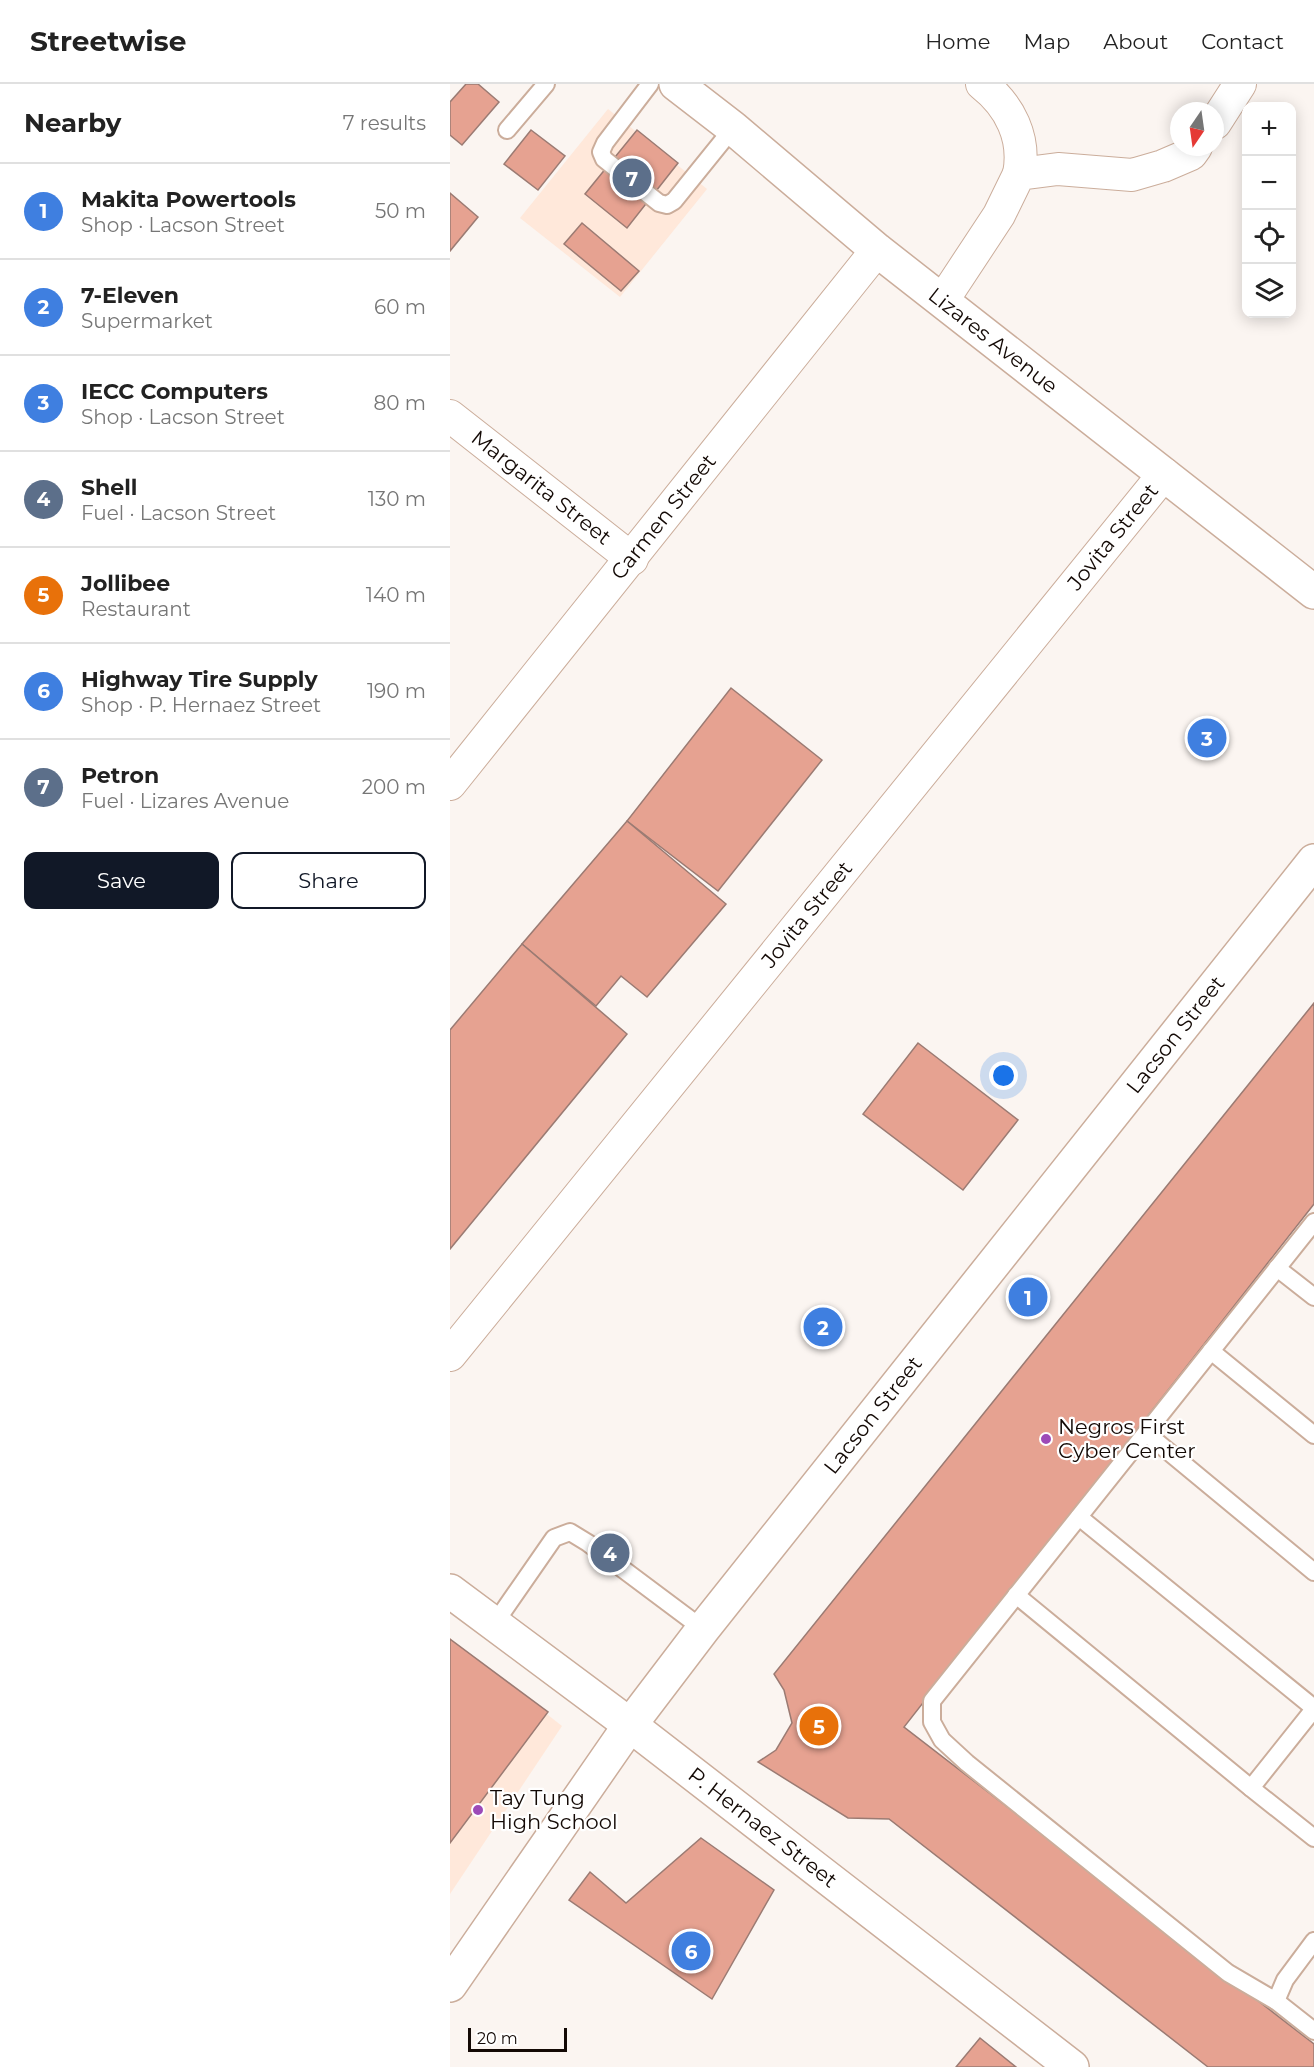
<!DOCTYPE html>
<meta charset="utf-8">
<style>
body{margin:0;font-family:Montserrat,sans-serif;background:#f6f6f6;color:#222}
.controls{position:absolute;right:18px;top:18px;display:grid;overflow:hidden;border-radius:12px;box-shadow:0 3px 15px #0003}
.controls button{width:54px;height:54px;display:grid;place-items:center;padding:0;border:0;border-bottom:2px solid #e0e0e0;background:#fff;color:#222;font:30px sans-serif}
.compass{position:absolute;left:720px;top:18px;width:54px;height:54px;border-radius:50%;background:#fff;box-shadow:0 3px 15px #0003;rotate:193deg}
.scale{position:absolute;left:18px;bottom:15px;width:99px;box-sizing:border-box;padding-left:6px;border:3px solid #130905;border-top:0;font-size:16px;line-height:21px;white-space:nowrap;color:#130905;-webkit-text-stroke:4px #fff;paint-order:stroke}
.you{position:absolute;left:554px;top:992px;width:21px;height:21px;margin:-15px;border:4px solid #fff;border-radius:50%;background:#1a73e8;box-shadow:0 0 0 9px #1a73e833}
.badge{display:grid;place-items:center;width:39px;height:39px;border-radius:50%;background:#111827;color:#fff;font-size:20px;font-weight:700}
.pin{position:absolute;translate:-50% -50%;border:3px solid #fff;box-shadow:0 2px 6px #0006}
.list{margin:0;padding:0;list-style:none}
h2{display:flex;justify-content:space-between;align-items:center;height:78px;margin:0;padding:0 24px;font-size:26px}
h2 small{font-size:20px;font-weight:400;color:#767676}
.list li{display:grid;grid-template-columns:39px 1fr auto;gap:18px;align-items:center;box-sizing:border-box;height:96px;padding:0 24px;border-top:2px solid #e0e0e0}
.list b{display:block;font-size:22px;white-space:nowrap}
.list p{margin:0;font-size:20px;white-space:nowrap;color:#767676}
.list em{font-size:20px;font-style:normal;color:#767676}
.actions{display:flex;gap:12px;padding:18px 24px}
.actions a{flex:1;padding:14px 0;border:2px solid #111827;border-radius:12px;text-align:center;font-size:21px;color:#111827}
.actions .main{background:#111827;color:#fff}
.icon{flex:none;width:33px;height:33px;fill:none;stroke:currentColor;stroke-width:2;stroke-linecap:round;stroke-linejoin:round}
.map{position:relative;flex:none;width:864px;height:1983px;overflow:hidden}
header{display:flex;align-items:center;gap:36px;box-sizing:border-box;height:84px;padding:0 30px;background:#fff;border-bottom:2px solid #e0e0e0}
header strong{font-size:28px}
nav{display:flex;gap:33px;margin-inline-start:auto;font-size:21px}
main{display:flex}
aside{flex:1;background:#fff}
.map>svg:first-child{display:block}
.built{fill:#ffe8da}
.building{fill:#e6a291;stroke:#9b7b73;stroke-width:1.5}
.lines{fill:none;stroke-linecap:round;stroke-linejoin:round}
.lane-casing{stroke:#cbad9b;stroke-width:20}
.street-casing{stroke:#cbad9b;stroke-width:34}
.secondary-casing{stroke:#cbad9b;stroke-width:36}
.lane{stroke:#fff;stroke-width:16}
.street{stroke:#fff;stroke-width:32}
.secondary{stroke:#fff;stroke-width:33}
.poi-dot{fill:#9d4ab8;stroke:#fff;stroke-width:2}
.labels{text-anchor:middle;stroke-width:4.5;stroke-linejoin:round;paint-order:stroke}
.street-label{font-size:21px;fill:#130905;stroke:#fff}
.poi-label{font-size:21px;fill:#130905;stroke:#fff;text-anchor:start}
</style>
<header>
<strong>Streetwise</strong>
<nav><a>Home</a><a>Map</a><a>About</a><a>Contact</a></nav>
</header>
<main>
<aside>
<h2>Nearby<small>7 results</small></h2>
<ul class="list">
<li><span class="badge" style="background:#3f7fe0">1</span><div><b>Makita Powertools</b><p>Shop · Lacson Street</p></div><em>50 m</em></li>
<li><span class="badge" style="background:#3f7fe0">2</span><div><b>7-Eleven</b><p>Supermarket</p></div><em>60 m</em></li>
<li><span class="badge" style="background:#3f7fe0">3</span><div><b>IECC Computers</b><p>Shop · Lacson Street</p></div><em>80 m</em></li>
<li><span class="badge" style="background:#5c6f8a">4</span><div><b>Shell</b><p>Fuel · Lacson Street</p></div><em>130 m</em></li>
<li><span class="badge" style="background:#e8710a">5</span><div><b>Jollibee</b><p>Restaurant</p></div><em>140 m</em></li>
<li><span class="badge" style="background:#3f7fe0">6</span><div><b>Highway Tire Supply</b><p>Shop · P. Hernaez Street</p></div><em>190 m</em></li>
<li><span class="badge" style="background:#5c6f8a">7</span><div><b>Petron</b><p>Fuel · Lizares Avenue</p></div><em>200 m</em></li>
</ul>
<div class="actions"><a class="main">Save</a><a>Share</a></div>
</aside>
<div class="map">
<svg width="864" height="1983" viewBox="0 0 864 1983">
<rect width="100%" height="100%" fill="#fbf5f1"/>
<g class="built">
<path d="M158 25 257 105 170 213 70 134Z"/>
<path d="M0 1554 112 1642 0 1810Z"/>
</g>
<g class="building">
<path d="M16 0H28L49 18 12 61 0 51V18Z"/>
<path d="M81 46 115 72 88 106 54 80Z"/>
<path d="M187 46 228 79 177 144 135 110Z"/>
<path d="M0 109 28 133 0 167Z"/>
<path d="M132 139 189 187 171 207 114 160Z"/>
<path d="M281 604 372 676 268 807 177 737Z"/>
<path d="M177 737 276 820 197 913 171 892 146 922 72 860Z"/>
<path d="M72 860 177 950 0 1165V946Z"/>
<path d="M864 919V1120L454 1643 864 1960V1983H758L439 1735 398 1734 308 1678 326 1666 342 1639 334 1606 324 1590Z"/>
<path d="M468 959 568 1036 513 1106 413 1030Z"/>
<path d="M0 1555 98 1628 0 1759Z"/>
<path d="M251 1754 324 1806 262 1915 119 1816 140 1788 176 1819Z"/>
<path d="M530 1954 566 1983H506Z"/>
</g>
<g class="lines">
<g class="lane-casing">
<g id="lane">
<path d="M200 0 155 59 151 68 154 75 209 119 217 121 224 117 283 44"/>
<path d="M57 46 96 0"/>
<path d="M864 1138 482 1617V1638L492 1656 517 1679 778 1889 826 1917 864 1947"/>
<path d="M827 1184 864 1213"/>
<path d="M761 1267 864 1351"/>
<path d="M696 1349 864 1488"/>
<path d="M629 1433 864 1624"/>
<path d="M566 1511 801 1704 864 1754"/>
<path d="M45 1539 104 1454 120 1448 138 1459 253 1545"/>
<path d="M801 1704 864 1625"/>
<path d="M826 1917 835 1896 864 1857"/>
</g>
</g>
<g class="street-casing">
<g id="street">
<path d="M532 0C560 22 576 54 569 90"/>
<path d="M765 39 790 0"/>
<path d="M493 216 549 131 569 90 608 85 682 91 713 82 741 70 746 63"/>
<path id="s1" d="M0 332 182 475"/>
<path id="s2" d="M0 700 427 166"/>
<path id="s3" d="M0 1271 714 390"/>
</g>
</g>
<g class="secondary-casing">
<g id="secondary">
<path id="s4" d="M226 0 283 44 427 166 864 508"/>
<path id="s5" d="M0 1507 180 1641 622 1983"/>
<path id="s6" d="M0 1901 180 1641 253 1545 864 777"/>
</g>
</g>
<use href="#lane" class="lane"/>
<use href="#street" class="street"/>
<use href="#secondary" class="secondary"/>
</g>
<g class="poi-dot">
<circle cx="596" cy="1355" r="6"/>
<circle cx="28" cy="1726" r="6"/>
</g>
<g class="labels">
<g class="street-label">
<text dy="7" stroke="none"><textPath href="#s4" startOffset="408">Lizares Avenue</textPath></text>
<text dy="7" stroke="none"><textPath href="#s1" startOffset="116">Margarita Street</textPath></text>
<text dy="7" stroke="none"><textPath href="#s2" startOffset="342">Carmen Street</textPath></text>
<text dy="7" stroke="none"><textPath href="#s3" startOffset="1053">Jovita Street</textPath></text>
<text dy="7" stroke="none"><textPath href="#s3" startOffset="567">Jovita Street</textPath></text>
<text dy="7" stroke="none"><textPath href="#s6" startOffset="1196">Lacson Street</textPath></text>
<text dy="7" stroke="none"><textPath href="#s6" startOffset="710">Lacson Street</textPath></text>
<text dy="7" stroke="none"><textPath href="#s5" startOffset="392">P. Hernaez Street</textPath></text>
</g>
<g class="poi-label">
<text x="608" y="1350">Negros First<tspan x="608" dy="24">Cyber Center</tspan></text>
<text x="40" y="1721">Tay Tung<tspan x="40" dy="24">High School</tspan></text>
</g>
</g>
</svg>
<div class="controls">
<button>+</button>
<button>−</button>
<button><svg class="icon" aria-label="locate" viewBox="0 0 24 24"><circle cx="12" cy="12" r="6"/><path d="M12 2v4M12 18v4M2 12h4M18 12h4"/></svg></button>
<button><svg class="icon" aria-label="layers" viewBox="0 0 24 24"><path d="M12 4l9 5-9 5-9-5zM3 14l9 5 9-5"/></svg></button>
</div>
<svg class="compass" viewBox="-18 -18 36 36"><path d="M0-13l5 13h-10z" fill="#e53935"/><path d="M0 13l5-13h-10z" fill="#767676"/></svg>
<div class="scale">20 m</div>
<div class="you"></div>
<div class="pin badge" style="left:578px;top:1213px;background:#3f7fe0">1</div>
<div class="pin badge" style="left:373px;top:1243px;background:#3f7fe0">2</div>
<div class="pin badge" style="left:757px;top:654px;background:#3f7fe0">3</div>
<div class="pin badge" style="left:160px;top:1469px;background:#5c6f8a">4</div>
<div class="pin badge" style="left:369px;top:1642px;background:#e8710a">5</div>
<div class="pin badge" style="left:241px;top:1867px;background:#3f7fe0">6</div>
<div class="pin badge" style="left:182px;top:94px;background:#5c6f8a">7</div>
</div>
</main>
